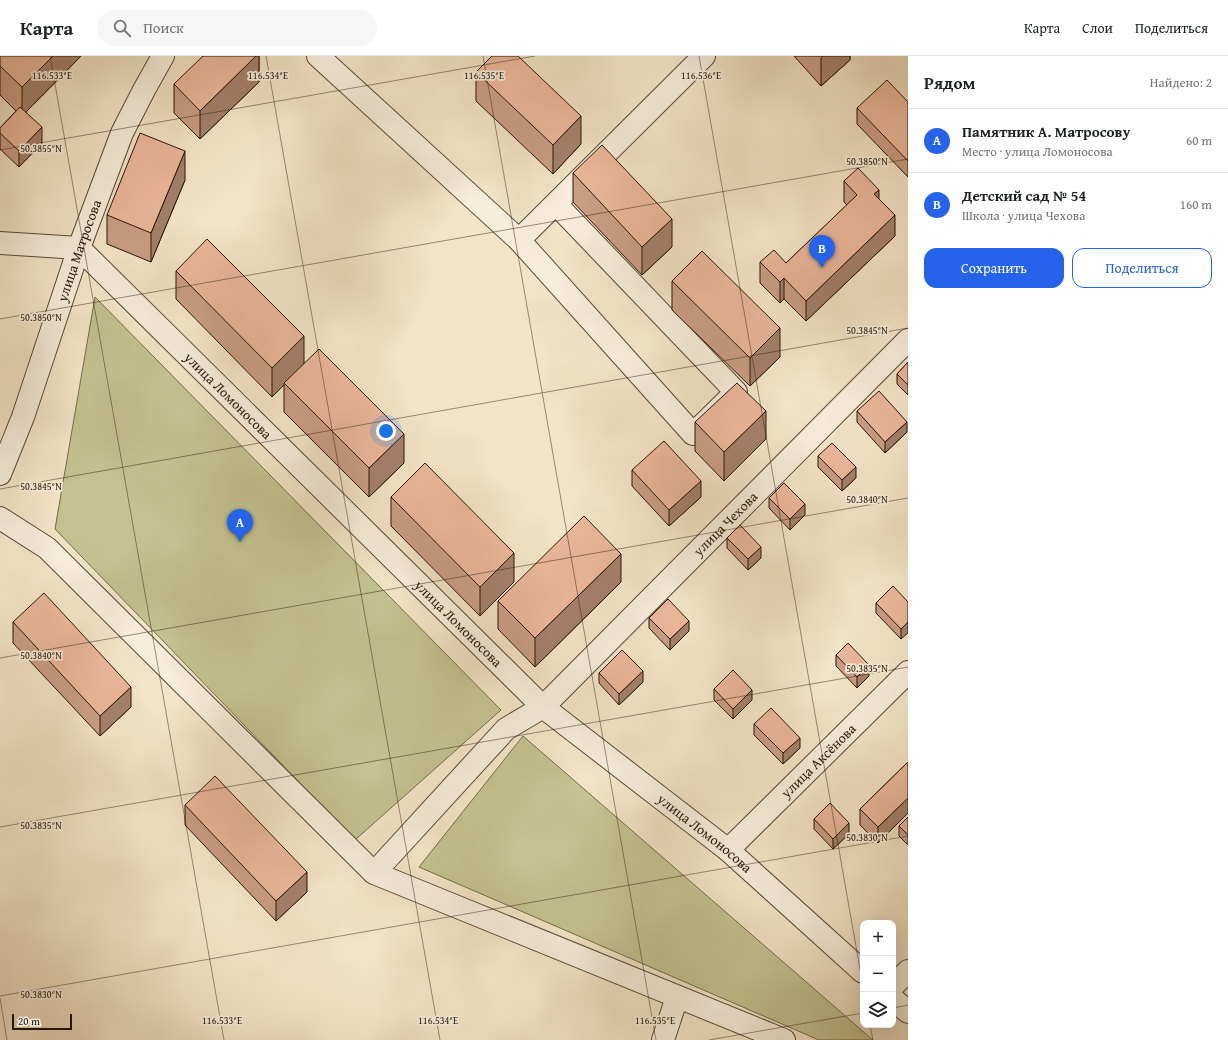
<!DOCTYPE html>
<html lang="ru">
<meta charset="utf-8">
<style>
body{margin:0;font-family:"Gentium Book Plus",serif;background:#f6f6f6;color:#202124}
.controls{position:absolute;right:12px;bottom:12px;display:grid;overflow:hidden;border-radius:8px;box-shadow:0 4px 16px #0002}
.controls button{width:36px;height:36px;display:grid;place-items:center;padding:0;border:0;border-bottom:1px solid #e0e0e0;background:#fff;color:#202124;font:20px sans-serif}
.scale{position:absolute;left:12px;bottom:10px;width:60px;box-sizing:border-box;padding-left:4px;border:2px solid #261708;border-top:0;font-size:11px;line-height:14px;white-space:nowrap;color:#261708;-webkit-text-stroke:3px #f7eddb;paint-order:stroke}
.you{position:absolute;left:386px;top:375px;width:14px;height:14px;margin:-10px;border:3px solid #fff;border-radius:50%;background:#1a73e8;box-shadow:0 0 0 6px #1a73e833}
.badge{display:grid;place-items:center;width:26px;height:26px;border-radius:50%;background:#2563eb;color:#fff;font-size:13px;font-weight:700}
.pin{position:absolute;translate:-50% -33px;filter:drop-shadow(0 1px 2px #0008)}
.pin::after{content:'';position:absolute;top:21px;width:14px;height:12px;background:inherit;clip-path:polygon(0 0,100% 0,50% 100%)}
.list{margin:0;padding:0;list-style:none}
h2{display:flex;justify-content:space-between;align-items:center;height:52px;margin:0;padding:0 16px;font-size:17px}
h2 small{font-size:13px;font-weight:400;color:#757577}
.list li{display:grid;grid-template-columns:26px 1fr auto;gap:12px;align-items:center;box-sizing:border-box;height:64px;padding:0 16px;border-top:1px solid #e0e0e0}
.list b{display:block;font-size:15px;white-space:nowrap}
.list p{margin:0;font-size:13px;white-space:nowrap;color:#757577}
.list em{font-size:13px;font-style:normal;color:#757577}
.actions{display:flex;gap:8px;padding:12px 16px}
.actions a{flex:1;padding:9px 0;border:1px solid #2563eb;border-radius:12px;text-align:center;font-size:14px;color:#2563eb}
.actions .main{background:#2563eb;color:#fff}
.icon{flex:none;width:22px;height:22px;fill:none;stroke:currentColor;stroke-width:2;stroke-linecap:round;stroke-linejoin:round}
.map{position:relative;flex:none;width:908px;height:984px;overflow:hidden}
header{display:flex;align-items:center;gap:24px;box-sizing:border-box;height:56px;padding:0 20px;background:#fff;border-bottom:1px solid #e0e0e0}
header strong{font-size:19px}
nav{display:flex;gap:22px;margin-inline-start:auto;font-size:14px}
.search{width:280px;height:36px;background:#f6f6f6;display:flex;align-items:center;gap:10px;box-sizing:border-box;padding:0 14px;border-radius:22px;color:#757577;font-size:15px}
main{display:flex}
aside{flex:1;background:#fff}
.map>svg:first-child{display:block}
.green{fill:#c3c290;stroke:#746c4c}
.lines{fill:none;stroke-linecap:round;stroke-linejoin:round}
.minor-casing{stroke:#594a38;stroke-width:24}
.minor{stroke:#f7eddb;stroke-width:22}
.wall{fill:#ca9d84;stroke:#261708}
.shaded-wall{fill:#a4806c;stroke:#261708}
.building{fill:#ebb79a;stroke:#261708}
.ticks{fill:none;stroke:#261708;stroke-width:1;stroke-opacity:0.45}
.labels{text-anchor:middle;stroke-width:3.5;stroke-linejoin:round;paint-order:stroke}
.street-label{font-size:14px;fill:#261708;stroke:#f7eddb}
.ticks-label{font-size:10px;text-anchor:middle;fill:#261708;stroke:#f7eddb;stroke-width:3.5;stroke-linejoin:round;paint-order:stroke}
</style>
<header>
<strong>Карта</strong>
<div class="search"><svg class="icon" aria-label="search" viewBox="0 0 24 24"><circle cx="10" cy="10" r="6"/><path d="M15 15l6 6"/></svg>Поиск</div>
<nav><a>Карта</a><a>Слои</a><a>Поделиться</a></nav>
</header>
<main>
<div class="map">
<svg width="908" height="984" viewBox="0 0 908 984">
<rect width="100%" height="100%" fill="#f3e4c7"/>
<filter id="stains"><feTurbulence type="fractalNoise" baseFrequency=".005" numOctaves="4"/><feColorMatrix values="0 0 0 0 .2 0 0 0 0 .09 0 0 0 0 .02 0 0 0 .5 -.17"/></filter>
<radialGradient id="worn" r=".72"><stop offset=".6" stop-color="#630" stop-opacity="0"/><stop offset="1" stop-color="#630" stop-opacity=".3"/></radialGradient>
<g class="green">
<path d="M95 241 501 654 355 784 55 473Z"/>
<path d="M523 680 873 984H819L419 811Z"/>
</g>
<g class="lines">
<g class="minor-casing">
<g id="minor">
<path d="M318 0 519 184 693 378 736 336 556 148"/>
<path d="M519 184 704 0"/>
<path id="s1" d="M0 187 79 192 543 651 728 794 863 916"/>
<path id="s2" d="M0 418 23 361 79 192 122 77 144 34 163 0"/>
<path d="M0 462 47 492 374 817 784 984"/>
<path id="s3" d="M728 794 908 616"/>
<path id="s4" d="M374 817 506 673 543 651 908 284"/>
<path d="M893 930 908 915"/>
<path d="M893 943 908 956"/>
<path d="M663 984 677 941"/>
</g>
</g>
<use href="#minor" class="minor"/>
</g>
<g class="wall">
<path d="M0 0H81L26 56 42 87 19 111 0 93V72L16 55 0 39Z"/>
<path d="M259 0V26L200 83 174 57V28Z"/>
<path d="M794 0H850V4L821 30Z"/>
<path d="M476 16 581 88 553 118 476 45Z"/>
<path d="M908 46V121L857 68V52Z"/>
<path d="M573 117 672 191 642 219 573 146Z"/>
<path d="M185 124 151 206 107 188V159Z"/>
<path d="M844 125 879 143 895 180 806 265 784 243 780 247 760 227V206L786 207 847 149 844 146Z"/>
<path d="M176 215 304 308 404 407 369 441 284 356V329L272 341 176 243Z"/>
<path d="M672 225 780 301 750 330 672 254Z"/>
<path d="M908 306V339L897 328V318Z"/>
<path d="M857 355 907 376 885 397 857 366Z"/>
<path d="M695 366 766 383 724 425 695 395Z"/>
<path d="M818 400 856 422 842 435 818 411Z"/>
<path d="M632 414 701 441 669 470 632 430Z"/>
<path d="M391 441 514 526 480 560 391 470Z"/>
<path d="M769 442 805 459 790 474 769 452Z"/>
<path d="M727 482 761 502 748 514 727 492Z"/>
<path d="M621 526 535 611 498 573V545Z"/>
<path d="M908 546 901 583 876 557V547Z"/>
<path d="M649 562 689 575 670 594 649 572Z"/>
<path d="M13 566 131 651 100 680 13 587Z"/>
<path d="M836 599 869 620 857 632 836 610Z"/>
<path d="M599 617 643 626 619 649 599 627Z"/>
<path d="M714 633 752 644 733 663 714 644Z"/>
<path d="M754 668 800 692 783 708 754 679Z"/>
<path d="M908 706 878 787 860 769V753Z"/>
<path d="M185 749 307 836 276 865 185 769Z"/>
<path d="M908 761V789L899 780V770Z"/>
<path d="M814 763 849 778 833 793 814 773Z"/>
</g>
<g class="shaded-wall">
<path d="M53 0H81L22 60V31Z"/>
<path d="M256 0H259V26L200 83V55Z"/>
<path d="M823 0H850V4L821 30V2Z"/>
<path d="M581 60V88L553 118V89Z"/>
<path d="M42 71V87L19 111V95Z"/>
<path d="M185 95V124L151 206V177Z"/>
<path d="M879 134V154L874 138Z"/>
<path d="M895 159V180L806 265V245Z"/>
<path d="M672 163V191L642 219V191Z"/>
<path d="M784 222V243L780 247V226Z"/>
<path d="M780 272V301L750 330V302Z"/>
<path d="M304 280V309L284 327V329L272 341V312Z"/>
<path d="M766 355V383L724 425V396Z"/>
<path d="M907 366V376L885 397V386Z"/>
<path d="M404 378V407L369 441V412Z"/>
<path d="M856 411V422L842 435V424Z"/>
<path d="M701 425V441L669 470V454Z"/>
<path d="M805 448V459L790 474V463Z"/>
<path d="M761 491V502L748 514V503Z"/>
<path d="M514 497V526L480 560V531Z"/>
<path d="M621 498V526L535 611V582Z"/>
<path d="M689 565V575L670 594V583Z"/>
<path d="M908 566V577L901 583V573Z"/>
<path d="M869 609V620L857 632V621Z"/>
<path d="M643 615V626L619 649V638Z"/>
<path d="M131 631V651L100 680V660Z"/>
<path d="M752 634V644L733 663V653Z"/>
<path d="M800 682V692L783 708V697Z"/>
<path d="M908 742V757L878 787V771Z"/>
<path d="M849 767V778L833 793V783Z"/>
<path d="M307 816V836L276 865V845Z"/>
</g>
<g class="building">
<path d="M0 0H53L22 31 0 10Z"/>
<path d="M203 0H256L200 55 174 28Z"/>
<path d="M492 0H518L581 60 553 89 476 16Z"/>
<path d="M887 24 908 46V105L857 52Z"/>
<path d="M20 51 42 71 19 95 0 77V72Z"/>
<path d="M140 77 185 95 151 177 107 159Z"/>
<path d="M602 89 672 163 642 191 573 117Z"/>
<path d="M858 112 879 134 874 138 895 159 806 245 784 222 780 226 760 206 774 194 786 207 857 139 844 125Z"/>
<path d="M207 183 304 280 272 312 176 215Z"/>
<path d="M702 195 780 272 750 302 672 225Z"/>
<path d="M319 293 404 378 369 412 284 327Z"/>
<path d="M908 306V329L897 318Z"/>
<path d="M737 327 766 355 724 396 695 366Z"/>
<path d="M879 335 907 366 885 386 857 355Z"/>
<path d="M664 385 701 425 669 454 632 414Z"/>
<path d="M832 387 856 411 842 424 818 400Z"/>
<path d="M425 407 514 497 480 531 391 441Z"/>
<path d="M784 427 805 448 790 463 769 442Z"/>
<path d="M584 460 621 498 535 582 498 545Z"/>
<path d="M740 469 761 491 748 503 727 482Z"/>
<path d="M893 530 908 546V566L901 573 876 547Z"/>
<path d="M44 537 131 631 100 660 13 566Z"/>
<path d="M668 543 689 565 670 583 649 562Z"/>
<path d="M848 587 869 609 857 621 836 599Z"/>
<path d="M622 594 643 615 619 638 599 617Z"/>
<path d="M733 614 752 634 733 653 714 633Z"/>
<path d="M771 652 800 682 783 697 754 668Z"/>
<path d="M908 706V742L878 771 860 753Z"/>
<path d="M215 720 307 816 276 845 185 749Z"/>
<path d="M830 747 849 767 833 783 814 763Z"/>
<path d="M908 761V779L899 770Z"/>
</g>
<path class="ticks" d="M50 0 224 984M266 0 440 984M483 0 656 984M699 0 863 930M0 94 535 0M0 263 908 103M0 433 908 272M0 602 908 442M0 771 908 611M0 940 908 780M0 942 7 984M893 952 908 949M870 969 873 984M709 984 863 957"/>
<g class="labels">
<g class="street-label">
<text dy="5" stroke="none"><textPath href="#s2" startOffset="237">улица Матросова</textPath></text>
<text dy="5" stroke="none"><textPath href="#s1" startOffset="289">улица Ломоносова</textPath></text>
<text dy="5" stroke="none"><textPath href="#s4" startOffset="497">улица Чехова</textPath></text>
<text dy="5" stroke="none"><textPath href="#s1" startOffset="613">улица Ломоносова</textPath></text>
<text dy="5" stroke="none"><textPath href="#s3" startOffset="127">улица Аксёнова</textPath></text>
<text dy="5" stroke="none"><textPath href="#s1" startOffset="937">улица Ломоносова</textPath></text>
</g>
</g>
<g class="ticks-label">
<text x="701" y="23">116.536°E</text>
<text x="52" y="23">116.533°E</text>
<text x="268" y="23">116.534°E</text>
<text x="484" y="23">116.535°E</text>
<text x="41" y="96">50.3855°N</text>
<text x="867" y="109">50.3850°N</text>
<text x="41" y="265">50.3850°N</text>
<text x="867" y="278">50.3845°N</text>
<text x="41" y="434">50.3845°N</text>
<text x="867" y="447">50.3840°N</text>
<text x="41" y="603">50.3840°N</text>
<text x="867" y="616">50.3835°N</text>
<text x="41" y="773">50.3835°N</text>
<text x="867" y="785">50.3830°N</text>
<text x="41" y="942">50.3830°N</text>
<text x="222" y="968">116.533°E</text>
<text x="438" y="968">116.534°E</text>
<text x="655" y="968">116.535°E</text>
</g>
<rect width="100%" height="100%" filter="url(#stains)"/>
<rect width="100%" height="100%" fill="url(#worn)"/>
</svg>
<div class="controls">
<button>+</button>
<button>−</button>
<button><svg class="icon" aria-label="layers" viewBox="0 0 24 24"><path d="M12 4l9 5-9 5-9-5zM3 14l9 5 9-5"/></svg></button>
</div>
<div class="scale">20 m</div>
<div class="you"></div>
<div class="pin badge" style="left:240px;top:486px">A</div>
<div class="pin badge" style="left:822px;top:212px">B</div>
</div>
<aside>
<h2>Рядом<small>Найдено: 2</small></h2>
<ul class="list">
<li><span class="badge">A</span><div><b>Памятник А. Матросову</b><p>Место · улица Ломоносова</p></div><em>60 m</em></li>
<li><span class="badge">B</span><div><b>Детский сад № 54</b><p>Школа · улица Чехова</p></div><em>160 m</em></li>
</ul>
<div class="actions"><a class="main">Сохранить</a><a>Поделиться</a></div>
</aside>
</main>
